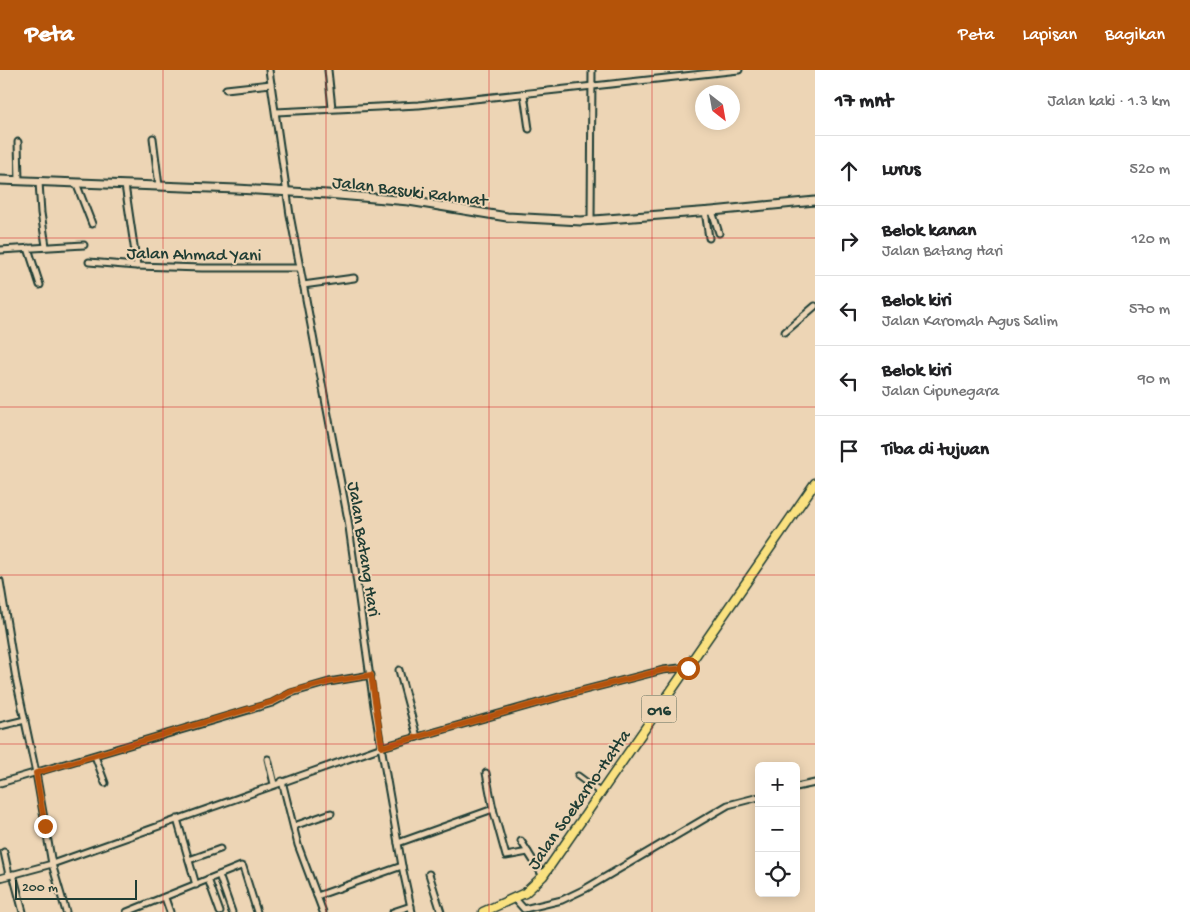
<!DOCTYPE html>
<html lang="id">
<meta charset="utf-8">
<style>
body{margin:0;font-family:"Gochi Hand",sans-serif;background:#f2f2f2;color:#202124}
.controls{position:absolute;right:15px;bottom:15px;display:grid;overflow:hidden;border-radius:8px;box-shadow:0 2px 12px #0003}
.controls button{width:45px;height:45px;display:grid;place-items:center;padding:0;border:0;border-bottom:1px solid #e0e0e0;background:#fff;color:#202124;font:25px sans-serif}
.compass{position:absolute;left:695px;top:15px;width:45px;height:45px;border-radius:50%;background:#fff;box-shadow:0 2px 12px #0003;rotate:149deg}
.scale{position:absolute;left:15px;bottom:12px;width:122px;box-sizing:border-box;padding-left:5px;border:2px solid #1f3d34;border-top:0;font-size:14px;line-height:18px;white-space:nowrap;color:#1f3d34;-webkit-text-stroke:4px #edd5b5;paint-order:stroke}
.stop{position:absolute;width:15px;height:15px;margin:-11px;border:4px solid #b45309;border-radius:50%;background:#fff}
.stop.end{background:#b45309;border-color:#fff;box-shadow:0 1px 5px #0008}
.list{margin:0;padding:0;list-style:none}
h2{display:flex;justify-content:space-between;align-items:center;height:65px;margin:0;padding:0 20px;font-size:21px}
h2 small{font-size:16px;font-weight:400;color:#757577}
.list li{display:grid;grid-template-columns:32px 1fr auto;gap:15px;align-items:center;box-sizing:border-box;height:70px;padding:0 20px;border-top:1px solid #e0e0e0}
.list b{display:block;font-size:19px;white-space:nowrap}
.list p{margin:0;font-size:16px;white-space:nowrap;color:#757577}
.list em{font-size:16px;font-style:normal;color:#757577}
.icon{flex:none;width:28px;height:28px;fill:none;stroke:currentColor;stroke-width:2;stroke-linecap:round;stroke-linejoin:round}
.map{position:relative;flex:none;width:815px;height:842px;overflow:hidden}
header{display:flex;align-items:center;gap:30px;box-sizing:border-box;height:70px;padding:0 25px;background:#b45309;color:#fff}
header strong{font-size:24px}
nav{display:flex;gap:28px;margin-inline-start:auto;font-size:18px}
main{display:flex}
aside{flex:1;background:#fff}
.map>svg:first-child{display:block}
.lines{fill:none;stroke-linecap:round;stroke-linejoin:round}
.minor-casing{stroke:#1f3d34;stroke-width:9}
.secondary-casing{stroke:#1f3d34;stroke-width:11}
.primary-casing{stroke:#1f3d34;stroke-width:11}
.minor{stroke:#edd5b5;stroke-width:5}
.secondary{stroke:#edd5b5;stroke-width:7}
.primary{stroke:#fae180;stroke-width:8}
.route{stroke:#b45309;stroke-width:6}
.grid{fill:none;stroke:#d62828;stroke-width:1;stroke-opacity:0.55}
.labels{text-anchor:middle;stroke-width:4;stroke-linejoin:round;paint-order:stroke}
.shield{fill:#edd5b5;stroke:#5d6b5b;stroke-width:1}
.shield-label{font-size:16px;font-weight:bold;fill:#1f3d34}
.street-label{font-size:18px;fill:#1f3d34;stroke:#edd5b5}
</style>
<header>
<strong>Peta</strong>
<nav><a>Peta</a><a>Lapisan</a><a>Bagikan</a></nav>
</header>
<main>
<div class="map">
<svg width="815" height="842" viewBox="0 0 815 842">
<rect width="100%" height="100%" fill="#edd5b5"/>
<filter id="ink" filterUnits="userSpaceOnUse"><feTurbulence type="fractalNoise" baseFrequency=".02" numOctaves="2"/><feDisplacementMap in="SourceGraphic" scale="10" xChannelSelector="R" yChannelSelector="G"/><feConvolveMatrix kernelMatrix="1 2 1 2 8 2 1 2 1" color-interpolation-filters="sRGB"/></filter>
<g filter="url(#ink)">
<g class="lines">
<g class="minor-casing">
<g id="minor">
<path d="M269 0 290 145 348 450 374 636 402 796 412 842"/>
<path d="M328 0 332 38"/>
<path d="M226 19 271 14"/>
<path d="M524 24 529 59"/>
<path d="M276 42 419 35 739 0"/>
<path d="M153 68 159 116"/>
<path d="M18 72 19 111"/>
<path d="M39 112 41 143 46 176"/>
<path d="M76 113 92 154"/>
<path d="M125 115 137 196"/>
<path d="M705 141 709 168"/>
<path d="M712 141 719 163"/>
<path d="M591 151 592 0"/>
<path d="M28 178 40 215"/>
<path d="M0 180 84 175"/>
<path d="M89 192 136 196 202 198H300"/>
<path d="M303 215 354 208"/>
<path d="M785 262 815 236"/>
<path d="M0 511 16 609 36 703 52 794 66 842"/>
<path d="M399 600 417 667"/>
<path d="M0 656 25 650"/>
<path d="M95 686 105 713"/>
<path d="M268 689 274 714"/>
<path d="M486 703 493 739 506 786 528 782"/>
<path d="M578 706 601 723"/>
<path d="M282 711 298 775 323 842"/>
<path d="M0 713 272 633 291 623 329 612 371 605"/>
<path d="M796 717 815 713"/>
<path d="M177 749 196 815"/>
<path d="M294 756 331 743"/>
<path d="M521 771 543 806"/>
<path d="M398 773 493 739"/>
<path d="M4 782 9 805"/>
<path d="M189 790 220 779"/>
<path d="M13 804 23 842"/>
<path d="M429 804 441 842"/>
<path d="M219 805 232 842"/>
<path d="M0 808 52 794 382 677 573 623 663 600 688 597"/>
<path d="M208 809 220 842"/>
<path d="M317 826 402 796"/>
<path d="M165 828 170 842"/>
<path d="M515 829 524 839 562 830 585 819 728 735 759 727"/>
<path d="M127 842 241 796 243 797 257 842"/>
<path d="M393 842 411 836"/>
</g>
</g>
<g class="secondary-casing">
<path id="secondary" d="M0 110 237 119 327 124 409 131 507 147 581 151 712 141 815 131"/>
</g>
<g class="primary-casing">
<path id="primary" d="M483 842 525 823 543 806 815 413"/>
</g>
<use href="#minor" class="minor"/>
<use href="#secondary" class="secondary"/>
<use href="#primary" class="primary"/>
</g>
</g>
<g class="lines" filter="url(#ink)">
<path class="route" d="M45 756 36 703 272 632 291 622 329 612 371 605 382 677 573 623 663 600 688 598"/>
</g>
<path class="grid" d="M163 0V842M326 0V842M489 0V842M652 0V842M0 168H815M0 337H815M0 505H815M0 674H815"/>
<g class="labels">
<rect class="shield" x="641.5" y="625.5" width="35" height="27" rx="4"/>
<g class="shield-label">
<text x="659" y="645">016</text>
</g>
<g class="street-label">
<text transform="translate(410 120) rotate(7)" y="6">Jalan Basuki Rahmat</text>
<text transform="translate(194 183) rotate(1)" y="6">Jalan Ahmad Yani</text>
<text transform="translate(365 479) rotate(81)" y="6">Jalan Batang Hari</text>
<text transform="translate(578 729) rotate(-55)" y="6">Jalan Soekarno-Hatta</text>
</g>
</g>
</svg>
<div class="controls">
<button>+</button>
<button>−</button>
<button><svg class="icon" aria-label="locate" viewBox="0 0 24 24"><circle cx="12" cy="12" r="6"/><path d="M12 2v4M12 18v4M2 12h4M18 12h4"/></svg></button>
</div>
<svg class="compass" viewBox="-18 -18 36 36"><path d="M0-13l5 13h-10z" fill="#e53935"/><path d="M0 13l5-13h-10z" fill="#757577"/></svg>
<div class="scale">200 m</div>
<div class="stop" style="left:688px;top:598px"></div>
<div class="stop end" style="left:45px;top:756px"></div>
</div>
<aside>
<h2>17 mnt<small>Jalan kaki · 1.3 km</small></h2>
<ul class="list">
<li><svg class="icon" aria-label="ahead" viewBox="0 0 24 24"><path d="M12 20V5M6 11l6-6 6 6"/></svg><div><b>Lurus</b></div><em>520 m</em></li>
<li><svg class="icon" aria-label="right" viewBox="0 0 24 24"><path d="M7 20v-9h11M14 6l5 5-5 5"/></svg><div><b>Belok kanan</b><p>Jalan Batang Hari</p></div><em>120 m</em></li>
<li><svg class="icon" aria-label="left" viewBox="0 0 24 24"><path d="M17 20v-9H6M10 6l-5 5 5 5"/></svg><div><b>Belok kiri</b><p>Jalan Karomah Agus Salim</p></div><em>570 m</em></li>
<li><svg class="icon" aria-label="left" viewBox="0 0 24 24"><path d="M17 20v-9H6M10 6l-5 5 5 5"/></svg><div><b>Belok kiri</b><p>Jalan Cipunegara</p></div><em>90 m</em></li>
<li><svg class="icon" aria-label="arrive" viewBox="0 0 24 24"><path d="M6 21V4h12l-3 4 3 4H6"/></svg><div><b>Tiba di tujuan</b></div></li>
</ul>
</aside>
</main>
